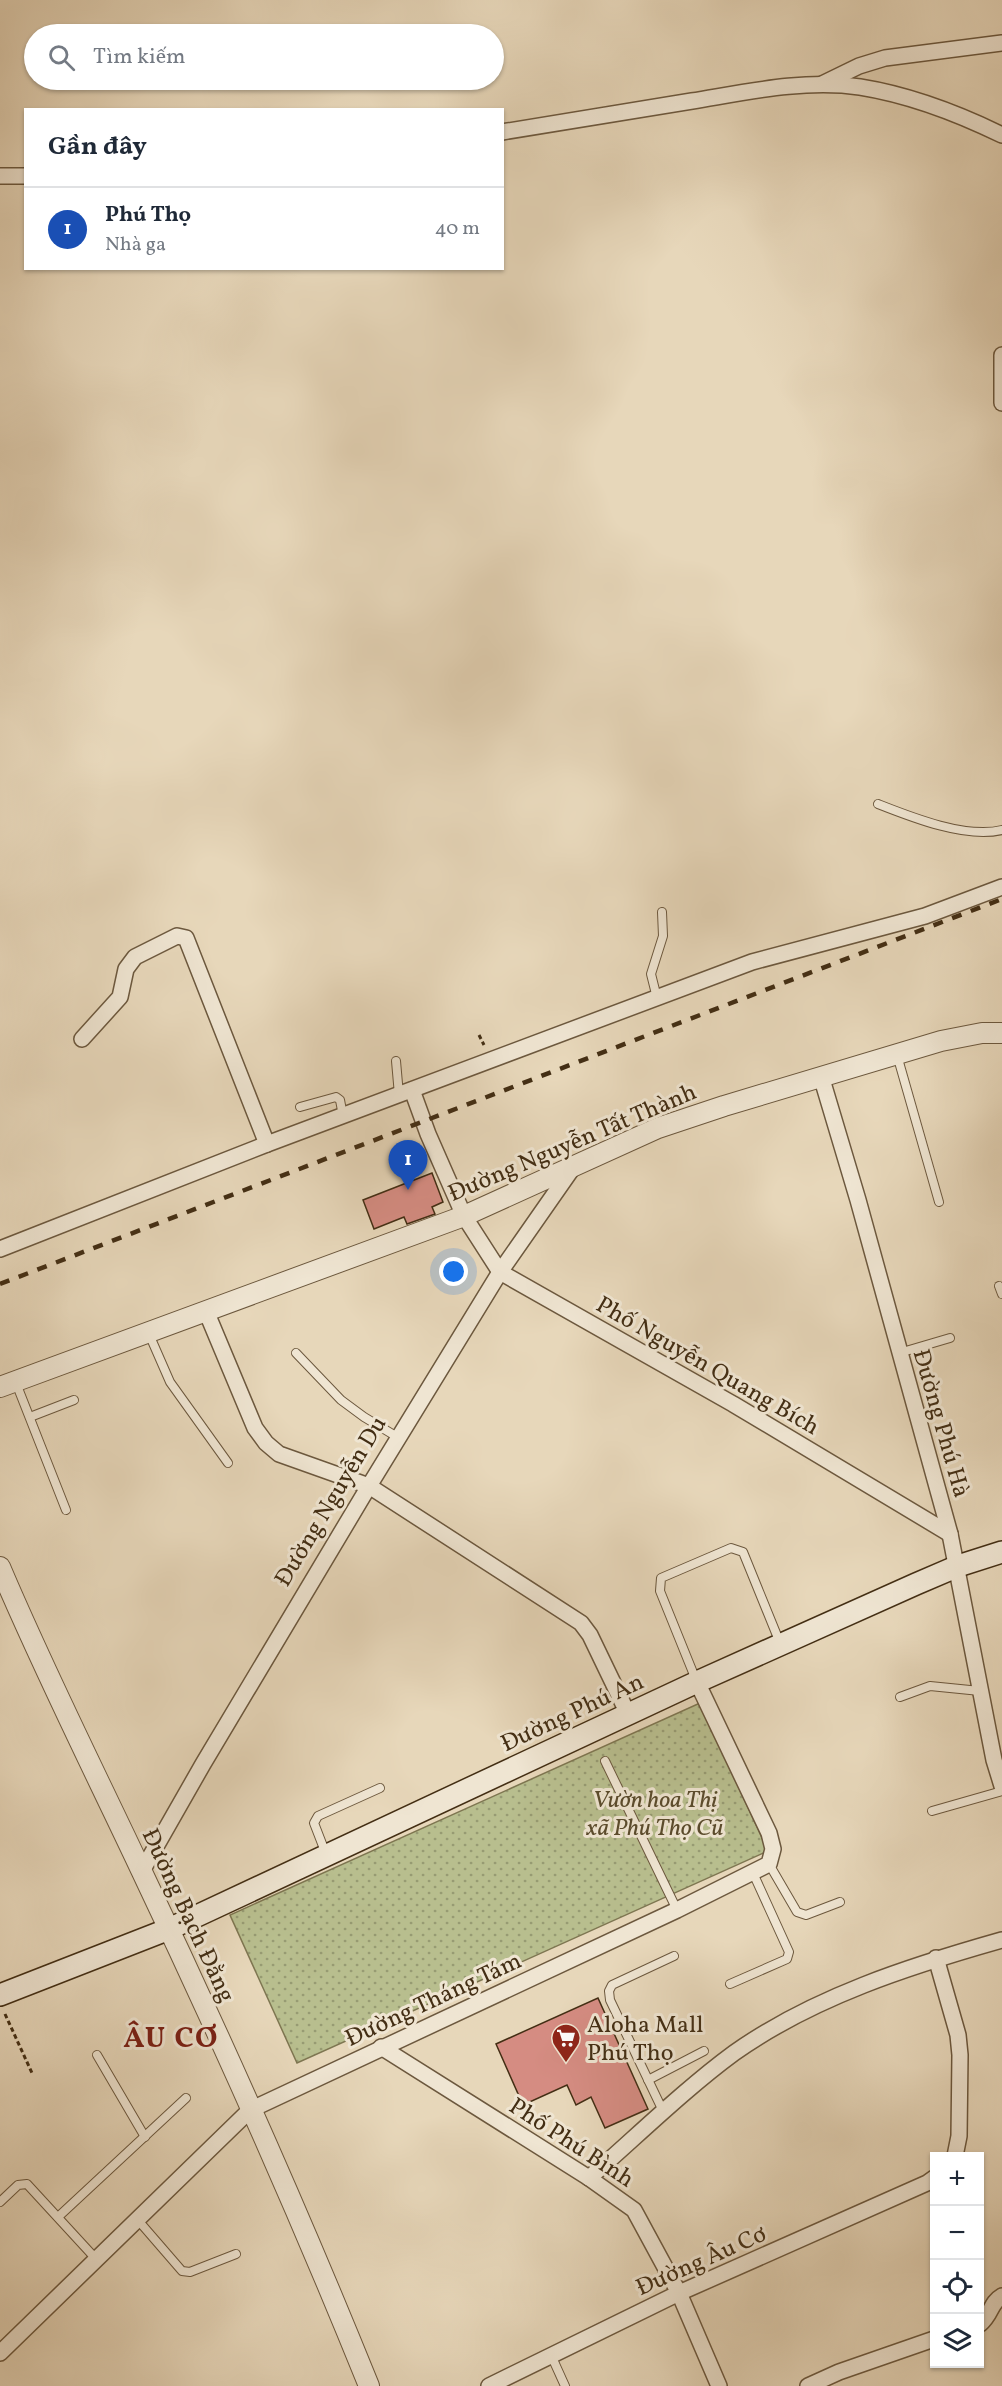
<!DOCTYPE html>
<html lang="vi">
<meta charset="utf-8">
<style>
body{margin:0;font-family:Vollkorn,serif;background:#f6f6f7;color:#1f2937}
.controls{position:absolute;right:18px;bottom:18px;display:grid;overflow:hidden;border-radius:0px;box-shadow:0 2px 4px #0004}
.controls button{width:54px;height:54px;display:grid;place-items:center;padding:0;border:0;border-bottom:2px solid #e0e1e3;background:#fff;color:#1f2937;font:30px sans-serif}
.you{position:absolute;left:454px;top:1272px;width:21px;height:21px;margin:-15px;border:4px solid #fff;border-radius:50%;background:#1a73e8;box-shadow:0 0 0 9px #1a73e833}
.badge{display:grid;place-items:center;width:39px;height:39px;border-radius:50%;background:#8f2418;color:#fff;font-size:20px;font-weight:700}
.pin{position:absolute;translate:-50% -50px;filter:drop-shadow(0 2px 3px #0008)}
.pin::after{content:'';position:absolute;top:32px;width:21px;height:18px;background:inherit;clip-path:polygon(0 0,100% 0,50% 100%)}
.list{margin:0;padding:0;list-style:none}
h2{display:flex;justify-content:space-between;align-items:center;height:78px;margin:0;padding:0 24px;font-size:26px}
h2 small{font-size:20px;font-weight:400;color:#747a83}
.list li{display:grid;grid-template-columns:39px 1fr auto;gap:18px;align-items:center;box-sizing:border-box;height:84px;padding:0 24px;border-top:2px solid #e0e1e3}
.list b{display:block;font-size:22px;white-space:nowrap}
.list p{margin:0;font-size:20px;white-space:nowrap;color:#747a83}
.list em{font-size:20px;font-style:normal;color:#747a83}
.icon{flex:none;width:33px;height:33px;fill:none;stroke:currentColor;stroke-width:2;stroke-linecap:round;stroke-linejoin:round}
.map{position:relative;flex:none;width:1002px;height:2386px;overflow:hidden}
.search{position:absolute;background:#fff;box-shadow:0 2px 4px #0004;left:24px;top:24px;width:480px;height:66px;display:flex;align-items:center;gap:15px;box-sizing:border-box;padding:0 21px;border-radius:33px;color:#747a83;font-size:22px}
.panel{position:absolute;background:#fff;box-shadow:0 2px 4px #0004;left:24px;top:108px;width:480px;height:162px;border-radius:0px}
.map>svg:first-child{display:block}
.green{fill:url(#green-dots);stroke:#7e7651;stroke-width:1.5}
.building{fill:#d58c82;stroke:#432e14;stroke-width:1.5}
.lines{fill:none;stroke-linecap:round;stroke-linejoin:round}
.service-casing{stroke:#6c583e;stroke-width:10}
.minor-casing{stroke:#6c583e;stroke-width:18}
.tertiary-casing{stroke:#6c583e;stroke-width:22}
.secondary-casing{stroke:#432e14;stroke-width:24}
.path{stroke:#432e14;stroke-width:3;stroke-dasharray:4.5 3;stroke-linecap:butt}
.service{stroke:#efe5d2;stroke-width:8}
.minor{stroke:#efe5d2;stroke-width:15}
.tertiary{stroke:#efe5d2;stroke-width:20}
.secondary{stroke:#efe5d2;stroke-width:21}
.rail{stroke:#432e14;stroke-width:4.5;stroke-dasharray:10 10;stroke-linecap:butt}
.labels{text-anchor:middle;stroke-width:6;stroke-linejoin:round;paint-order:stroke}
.street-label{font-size:24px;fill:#432e14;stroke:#efe5d2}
.park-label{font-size:24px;font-style:italic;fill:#5a4b2c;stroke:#efe5d2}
.poi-label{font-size:24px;fill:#432e14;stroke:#efe5d2;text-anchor:start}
.district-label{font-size:30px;font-weight:bold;letter-spacing:1.5px;fill:#7a1f14;stroke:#efe5d2}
</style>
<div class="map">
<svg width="1002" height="2386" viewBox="0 0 1002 2386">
<defs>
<pattern id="green-dots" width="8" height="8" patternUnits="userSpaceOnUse" patternTransform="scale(1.5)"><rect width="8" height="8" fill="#b8be8e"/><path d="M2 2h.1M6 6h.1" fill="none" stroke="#979b73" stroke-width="1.8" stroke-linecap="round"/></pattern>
</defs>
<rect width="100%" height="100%" fill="#e7d7ba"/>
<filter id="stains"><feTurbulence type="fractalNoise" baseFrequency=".00333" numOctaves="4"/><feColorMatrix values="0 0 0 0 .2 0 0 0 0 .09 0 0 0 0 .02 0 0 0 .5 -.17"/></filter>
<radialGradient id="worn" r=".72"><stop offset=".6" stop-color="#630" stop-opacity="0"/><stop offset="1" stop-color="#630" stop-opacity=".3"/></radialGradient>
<path class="green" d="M700 1703 768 1851 297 2063 230 1915Z"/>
<g class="building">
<path d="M432 1173 443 1202 432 1207 435 1214 407 1224 404 1217 374 1229 363 1200Z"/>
<path d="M598 1998 648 2109 605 2128 591 2097 576 2105 567 2085 523 2105 496 2044Z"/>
</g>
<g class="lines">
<g class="service-casing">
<g id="service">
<path d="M878 804C911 817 966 839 1002 830"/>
<path d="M657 998 651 974 663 936 662 912"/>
<path d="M897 1055 939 1202"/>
<path d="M396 1061 399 1095"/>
<path d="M300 1107 336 1097 340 1100 343 1116"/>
<path d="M999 1286 1002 1294"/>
<path d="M149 1334 170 1382 228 1463"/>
<path d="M296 1353 341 1400 364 1417 399 1438"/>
<path d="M899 1353 950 1338"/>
<path d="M16 1383 66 1510"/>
<path d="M30 1417 74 1400"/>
<path d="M696 1680 660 1591 661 1578 731 1548 743 1552 780 1643"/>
<path d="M900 1697 930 1686 980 1691"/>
<path d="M605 1761 677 1910"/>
<path d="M932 1811 1002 1791"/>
<path d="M326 1854 314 1823 318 1816 380 1788"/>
<path d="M769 1864 797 1912 806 1915 840 1902"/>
<path d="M730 1984 787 1959 789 1952 753 1873"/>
<path d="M97 2055 145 2137"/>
<path d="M648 2080 704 2051"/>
<path d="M663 2111 610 2000 609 1991 612 1985 674 1956"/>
<path d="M0 2202 18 2185 27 2184 96 2259"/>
<path d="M58 2217 186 2098"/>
<path d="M137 2219 182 2271 190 2272 236 2254"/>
<path d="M551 2355 565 2386"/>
</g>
</g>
<g class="minor-casing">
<g id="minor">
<path d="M822 84 859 66 885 58 1002 43"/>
<path d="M502 132C566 122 629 111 692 101 747 92 804 79 860 87 910 95 957 113 1002 135"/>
<path d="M0 176H26"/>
<path d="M1002 355V403"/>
<path d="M82 1039 120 997 126 969 135 957 177 936 186 938 267 1144"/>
<path d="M821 1076 858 1200 950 1534 994 1760 1002 1786"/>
<path d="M412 1090 428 1134 464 1216 500 1272 733 1404 950 1534"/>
<path d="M0 1249 267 1144 752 962 925 916 1002 887"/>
<path d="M206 1311 255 1428 266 1443 279 1454 369 1486 581 1623 590 1635 628 1714"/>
<path d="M142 1871 203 1764 369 1486 500 1272 574 1166"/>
<path d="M936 1958 958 2035 960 2055 959 2136 955 2156"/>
<path d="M381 2047 589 2178 634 2210 679 2293 719 2386"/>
<path d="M589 2178C635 2138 685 2089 734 2053 813 1997 910 1966 1002 1940"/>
<path d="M980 2324C992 2314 990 2303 1002 2296"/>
<path d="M0 2353 250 2110 677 1910 769 1864 773 1849 769 1833 697 1682"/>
<path d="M489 2386 679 2293 927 2183 934 2178"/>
<path d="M808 2386 839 2372 934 2339"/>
</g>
</g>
<g class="tertiary-casing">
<g id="tertiary">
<path d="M0 1387 464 1216 658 1128 724 1106 941 1041 982 1033H1002"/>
<path d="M0 1567C44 1671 94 1770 142 1872 222 2040 299 2213 369 2386"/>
</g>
</g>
<g class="secondary-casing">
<path id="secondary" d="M0 1995 169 1929 697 1682 916 1584 958 1566 1002 1552"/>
</g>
<g class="path">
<path d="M479 1035 484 1045"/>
<path d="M5 2014 32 2073"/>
</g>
<use href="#service" class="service"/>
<use href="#minor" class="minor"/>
<use href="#tertiary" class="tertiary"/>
<use href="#secondary" class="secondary"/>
<path class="rail" d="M0 1284 1002 899"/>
</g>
<defs>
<g id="supermarket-pin" transform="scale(1.5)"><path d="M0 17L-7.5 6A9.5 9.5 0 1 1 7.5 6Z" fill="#8f2418" stroke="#efe5d2"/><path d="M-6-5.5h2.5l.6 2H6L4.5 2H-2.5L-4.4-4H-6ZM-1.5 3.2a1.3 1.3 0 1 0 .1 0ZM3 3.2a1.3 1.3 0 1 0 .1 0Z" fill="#fff"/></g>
</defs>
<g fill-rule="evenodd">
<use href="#supermarket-pin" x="566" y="2038"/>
</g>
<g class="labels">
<g class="street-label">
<text transform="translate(572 1142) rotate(-23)" y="8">Đường Nguyễn Tất Thành</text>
<text transform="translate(708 1365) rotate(30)" y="8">Phố Nguyễn Quang Bích</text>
<text transform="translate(942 1423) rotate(74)" y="8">Đường Phú Hà</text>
<text transform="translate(330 1501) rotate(-59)" y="8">Đường Nguyễn Du</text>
<text transform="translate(572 1712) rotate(-25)" y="8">Đường Phú An</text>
<text transform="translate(189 1915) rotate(65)" y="8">Đường Bạch Đằng</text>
<text transform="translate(433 1999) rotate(-25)" y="8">Đường Tháng Tám</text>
<text transform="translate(572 2142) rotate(33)" y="8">Phố Phú Bình</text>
<text transform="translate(701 2260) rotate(-24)" y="8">Đường Âu Cơ</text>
</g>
<g class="park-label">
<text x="655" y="1807">Vườn hoa Thị<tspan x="655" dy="28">xã Phú Thọ Cũ</tspan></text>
</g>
<g class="poi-label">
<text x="587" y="2032">Aloha Mall<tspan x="587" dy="28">Phú Thọ</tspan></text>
</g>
<g class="district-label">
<text x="171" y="2047">ÂU CƠ</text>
</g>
</g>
<rect width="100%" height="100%" filter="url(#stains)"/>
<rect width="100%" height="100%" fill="url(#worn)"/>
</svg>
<div class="controls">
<button>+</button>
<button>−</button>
<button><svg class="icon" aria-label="locate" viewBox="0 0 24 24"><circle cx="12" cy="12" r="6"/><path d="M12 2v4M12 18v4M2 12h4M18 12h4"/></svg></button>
<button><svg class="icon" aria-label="layers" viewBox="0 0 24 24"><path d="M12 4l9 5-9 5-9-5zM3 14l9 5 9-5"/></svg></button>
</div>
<div class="you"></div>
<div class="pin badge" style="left:408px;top:1190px;background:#1a4fb4">1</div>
<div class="search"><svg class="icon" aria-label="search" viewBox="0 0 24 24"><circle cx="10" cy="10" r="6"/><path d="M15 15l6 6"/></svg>Tìm kiếm</div>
<section class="panel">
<h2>Gần đây<small></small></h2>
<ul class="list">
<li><span class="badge" style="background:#1a4fb4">1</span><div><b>Phú Thọ</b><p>Nhà ga</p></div><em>40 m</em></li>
</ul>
</section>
</div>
